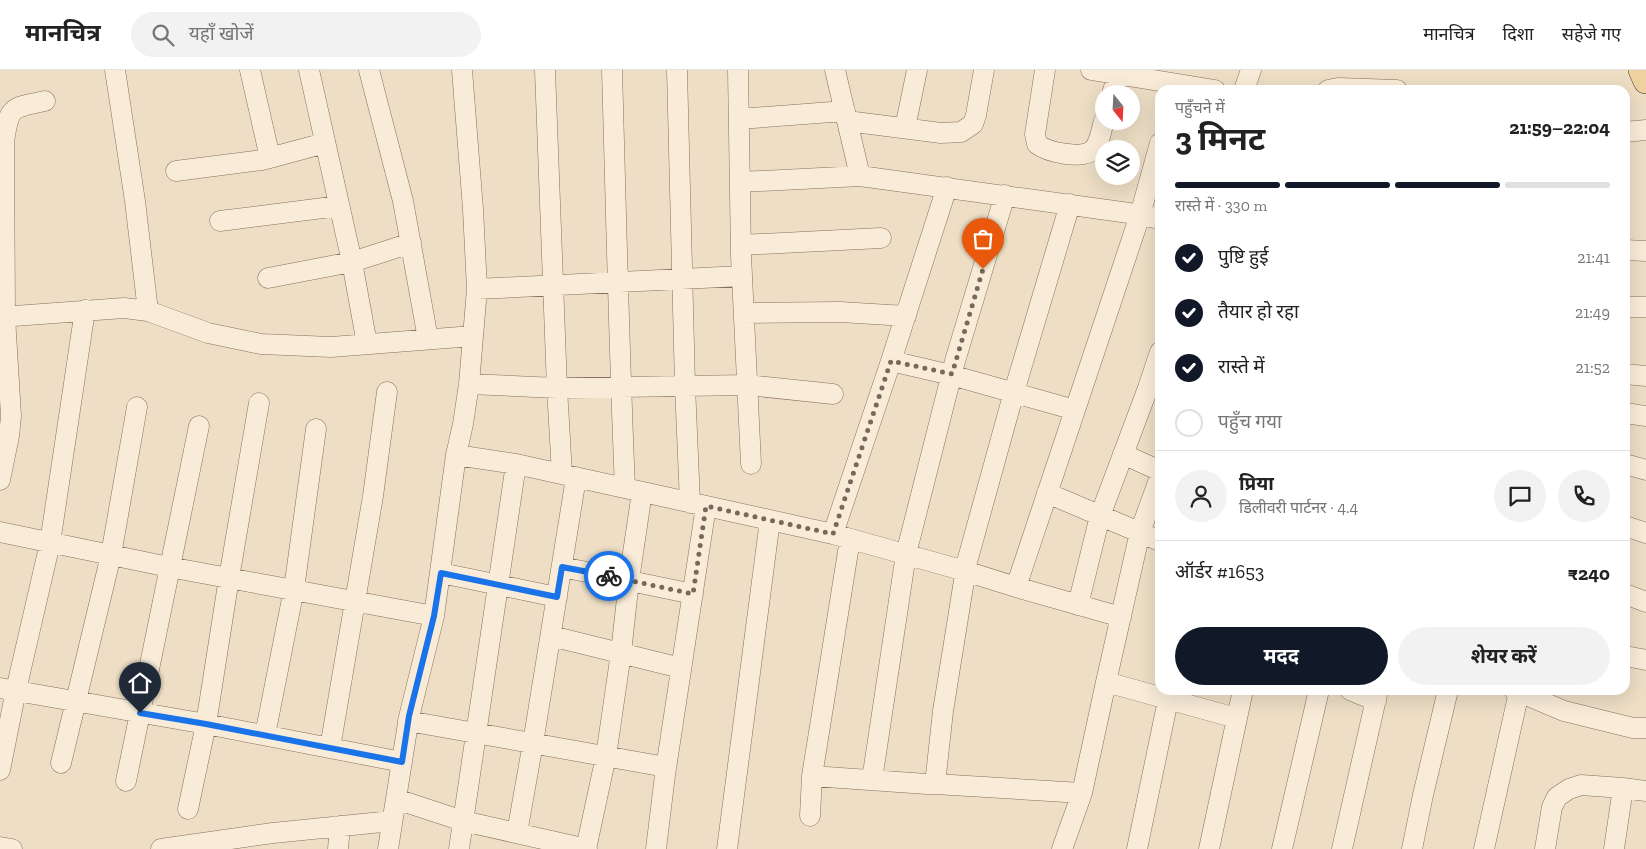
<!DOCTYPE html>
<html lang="hi">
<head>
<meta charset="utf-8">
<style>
	body { margin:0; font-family:"Zilla Slab","Noto Sans Devanagari",serif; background:#f2f2f2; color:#222; height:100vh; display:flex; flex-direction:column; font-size:19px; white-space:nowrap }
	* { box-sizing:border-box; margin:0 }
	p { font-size:16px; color:#767676 }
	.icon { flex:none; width:28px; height:28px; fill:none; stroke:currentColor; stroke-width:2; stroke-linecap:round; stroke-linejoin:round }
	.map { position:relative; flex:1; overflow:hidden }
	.sheet { position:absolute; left:1155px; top:15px; width:475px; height:610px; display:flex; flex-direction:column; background:#fff; border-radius:15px; box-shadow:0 5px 20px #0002 }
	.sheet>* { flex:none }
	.needle { width:32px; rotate:162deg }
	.fabs { position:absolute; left:1095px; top:15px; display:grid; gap:10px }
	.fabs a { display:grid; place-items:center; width:45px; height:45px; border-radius:50%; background:#fff; box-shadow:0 5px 20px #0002; font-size:25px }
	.pin { position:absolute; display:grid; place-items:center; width:42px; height:42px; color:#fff; margin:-51px -21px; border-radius:50% 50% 50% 0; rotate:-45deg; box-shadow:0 0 5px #0007 }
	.pin .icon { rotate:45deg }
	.courier { position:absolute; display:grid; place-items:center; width:50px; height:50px; margin:-25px; border:4px solid #1a73e8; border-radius:50%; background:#fff; color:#222; box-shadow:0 1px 6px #0007 }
	.overview em { font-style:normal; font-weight:700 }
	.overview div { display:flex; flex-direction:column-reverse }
	.overview { display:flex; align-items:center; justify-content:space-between; height:85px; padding:0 20px }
	h1 { font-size:32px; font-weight:700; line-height:38px }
	.bar { display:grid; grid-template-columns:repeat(4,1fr); gap:8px 5px; align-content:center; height:60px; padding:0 20px }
	.bar i { height:6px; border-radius:4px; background:#e0e0e0 }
	.bar .on { background:#111827 }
	.bar p { grid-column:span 4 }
	.line { display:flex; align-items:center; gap:12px; padding:0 20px; border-top:1px solid #e0e0e0 }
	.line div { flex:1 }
	.round { display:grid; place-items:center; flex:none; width:52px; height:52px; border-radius:26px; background:#f2f2f2 }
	ol { padding:0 20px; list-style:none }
	li { display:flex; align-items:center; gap:15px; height:55px }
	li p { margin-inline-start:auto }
	li .icon { padding:5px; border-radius:50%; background:#111827; color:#fff; stroke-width:4 }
	li:last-child { color:#767676 }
	li i { width:28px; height:28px; border:2px solid #e0e0e0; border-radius:50% }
	.cta { display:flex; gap:10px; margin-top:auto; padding:10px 20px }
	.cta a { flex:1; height:58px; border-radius:30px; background:#111827; color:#fff; font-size:20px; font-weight:700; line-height:58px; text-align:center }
	.cta a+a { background:#f2f2f2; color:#222 }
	header { display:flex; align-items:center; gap:30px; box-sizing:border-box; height:70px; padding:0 25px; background:#fff; border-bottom:1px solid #e0e0e0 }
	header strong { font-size:24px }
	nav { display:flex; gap:28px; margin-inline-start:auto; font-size:18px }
	.search { width:350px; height:45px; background:#f2f2f2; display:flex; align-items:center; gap:12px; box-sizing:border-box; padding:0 18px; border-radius:28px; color:#767676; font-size:19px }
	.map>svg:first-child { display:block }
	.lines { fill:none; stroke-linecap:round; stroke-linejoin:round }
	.minor-casing { stroke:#87705c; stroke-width:21 }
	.major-casing { stroke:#553f30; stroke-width:26 }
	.minor { stroke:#f8ecd8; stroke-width:20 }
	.major { stroke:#eed19f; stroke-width:25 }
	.done { stroke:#776959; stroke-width:5; stroke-dasharray:0 9 }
	.route { stroke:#1a73e8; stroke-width:6 }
</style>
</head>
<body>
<header>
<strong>मानचित्र</strong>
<div class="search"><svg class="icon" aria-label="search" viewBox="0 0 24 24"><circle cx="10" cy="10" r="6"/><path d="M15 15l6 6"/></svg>यहाँ खोजें</div>
<nav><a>मानचित्र</a><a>दिशा</a><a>सहेजे गए</a></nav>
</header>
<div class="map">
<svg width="1646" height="779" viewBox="0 0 1646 779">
	<rect width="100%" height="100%" fill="#eddec5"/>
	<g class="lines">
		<defs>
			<path id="minor" d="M115,0L135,131L148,241
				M250,0L270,88
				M309,0L352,192L367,274
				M369,0L403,131L428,269
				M545,0L557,318L562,404
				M612,0C616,139 619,279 625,418
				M677,0L685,316L690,433
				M738,0L741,185L751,394
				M835,0L860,106
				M1045,0L1035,64L1037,74C1047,82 1082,90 1093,80C1100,73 1101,61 1104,51
				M1091,0L1215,20
				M1244,20L1251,0
				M1328,20L1338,18L1397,20
				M1112,24L1118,4
				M739,49L845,41
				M847,51L941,63L961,62L973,54L976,45L984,0
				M905,58L917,0
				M1625,62L1646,60
				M176,101L262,90L325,73
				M740,112L860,106L1129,143L1160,149
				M220,151L339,136
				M741,175L881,168
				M1625,180L1646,181
				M268,208L352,192L411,173
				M477,219L742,206
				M1625,237H1646
				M744,243L840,242L906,246
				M0,247L124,238L148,241L208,263L261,274L331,277L473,266
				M891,291L951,305L1075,340
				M1625,304L1646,306
				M469,314L557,318L747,315L833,324
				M1625,343L1646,346
				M1123,384L1160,401
				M456,385L516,394L833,464L965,501L1016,517L1121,547
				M1625,394L1646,400
				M0,410L9,366L11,346L5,247L4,72C9,36 11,38 45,31
				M1047,423L1160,471
				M1625,456L1646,463
				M0,462L169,497L434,546
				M833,464L891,291L947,117
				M562,497L693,524
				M441,503L557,527
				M1016,517L1140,145L1160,73
				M1625,524L1646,532
				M1078,535L1100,446L1148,318L1160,282
				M551,566L681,598
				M1625,586L1646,590
				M1106,612L1236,648
				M0,618L206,654L402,692
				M1350,620L1376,631
				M1514,620L1564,641L1633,658H1646
				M408,651L666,697
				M265,665L294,519L316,359
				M330,678L373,426L387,322
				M61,693L111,485L137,337
				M0,700L16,620L50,473L85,240
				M812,706L927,714H935L1082,723
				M872,710L906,484L955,291L1005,125
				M126,711L199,356
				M935,714L943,641L967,492L1014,322L1070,134
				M396,729L463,751L587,779
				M188,739L206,654L229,508L259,333
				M810,746L812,706L850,469
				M517,763L533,673L576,408
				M0,777L12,779
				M161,779L273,763L392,751
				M338,779L340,756
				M388,779L409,647L434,546L456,385L463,354L469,314L477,219L473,139L462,0
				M459,779L516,394
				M586,779L606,686L621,583L629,510L642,422
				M656,779L665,705L706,436
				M727,779L770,450
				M1062,779L1082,723L1106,612L1140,462L1160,407
				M1137,779L1168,630
				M1209,779L1243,620
				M1282,779L1319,620
				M1342,779L1378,620
				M1412,779L1423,725L1448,620
				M1484,779L1519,622
				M1545,779L1552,737L1557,727L1569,719L1581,715L1623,718L1646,721
				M1614,779L1623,718"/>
			<path id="major" d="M1641,0L1646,11"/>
		</defs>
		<use href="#minor" class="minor-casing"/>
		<use href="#major" class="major-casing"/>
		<use href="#minor" class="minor"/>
		<use href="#major" class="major"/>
	</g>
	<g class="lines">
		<path class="done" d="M609,506L693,524L706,436L833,464L891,291L952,304L983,199"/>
		<path class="route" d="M140,643L206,654L402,692L409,646L434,546L441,503L557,527L562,497L609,506"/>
	</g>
</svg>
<div class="fabs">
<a><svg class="needle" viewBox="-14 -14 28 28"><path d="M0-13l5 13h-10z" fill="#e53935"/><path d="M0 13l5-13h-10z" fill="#767676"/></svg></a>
<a><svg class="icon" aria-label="layers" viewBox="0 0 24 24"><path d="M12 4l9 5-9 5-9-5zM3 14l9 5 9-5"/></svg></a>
</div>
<div class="pin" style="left:983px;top:199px;background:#ea580c"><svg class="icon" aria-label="bag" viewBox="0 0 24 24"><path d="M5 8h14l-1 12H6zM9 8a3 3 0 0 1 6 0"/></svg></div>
<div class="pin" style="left:140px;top:643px;background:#1f2937"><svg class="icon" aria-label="home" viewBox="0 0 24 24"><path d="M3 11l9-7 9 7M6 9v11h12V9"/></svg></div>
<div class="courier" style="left:609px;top:506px"><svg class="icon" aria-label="bike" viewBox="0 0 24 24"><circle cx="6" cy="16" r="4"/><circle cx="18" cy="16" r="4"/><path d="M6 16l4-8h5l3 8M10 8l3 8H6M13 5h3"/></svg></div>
<section class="sheet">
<div class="overview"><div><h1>3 मिनट</h1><p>पहुँचने में</p></div><em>21:59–22:04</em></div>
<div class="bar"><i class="on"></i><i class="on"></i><i class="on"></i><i></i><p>रास्ते में · 330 m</p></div>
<ol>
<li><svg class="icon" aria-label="check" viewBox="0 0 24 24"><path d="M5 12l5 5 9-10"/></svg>पुष्टि हुई<p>21:41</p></li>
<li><svg class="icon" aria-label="check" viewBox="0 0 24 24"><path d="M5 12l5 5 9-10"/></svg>तैयार हो रहा<p>21:49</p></li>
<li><svg class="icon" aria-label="check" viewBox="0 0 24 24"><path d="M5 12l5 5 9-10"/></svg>रास्ते में<p>21:52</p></li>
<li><i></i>पहुँच गया</li>
</ol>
<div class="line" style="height:90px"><a class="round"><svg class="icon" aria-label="person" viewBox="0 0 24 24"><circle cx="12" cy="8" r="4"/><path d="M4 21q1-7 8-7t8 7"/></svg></a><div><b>प्रिया</b><p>डिलीवरी पार्टनर · 4.4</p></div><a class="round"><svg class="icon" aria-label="chat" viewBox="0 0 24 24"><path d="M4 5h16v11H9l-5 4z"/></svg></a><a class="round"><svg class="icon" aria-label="phone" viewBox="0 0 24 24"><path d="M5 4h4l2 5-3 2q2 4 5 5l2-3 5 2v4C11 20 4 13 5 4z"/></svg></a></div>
<div class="line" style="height:65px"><div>ऑर्डर #1653</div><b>₹240</b></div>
<div class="cta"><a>मदद</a><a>शेयर करें</a></div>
</section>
</div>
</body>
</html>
